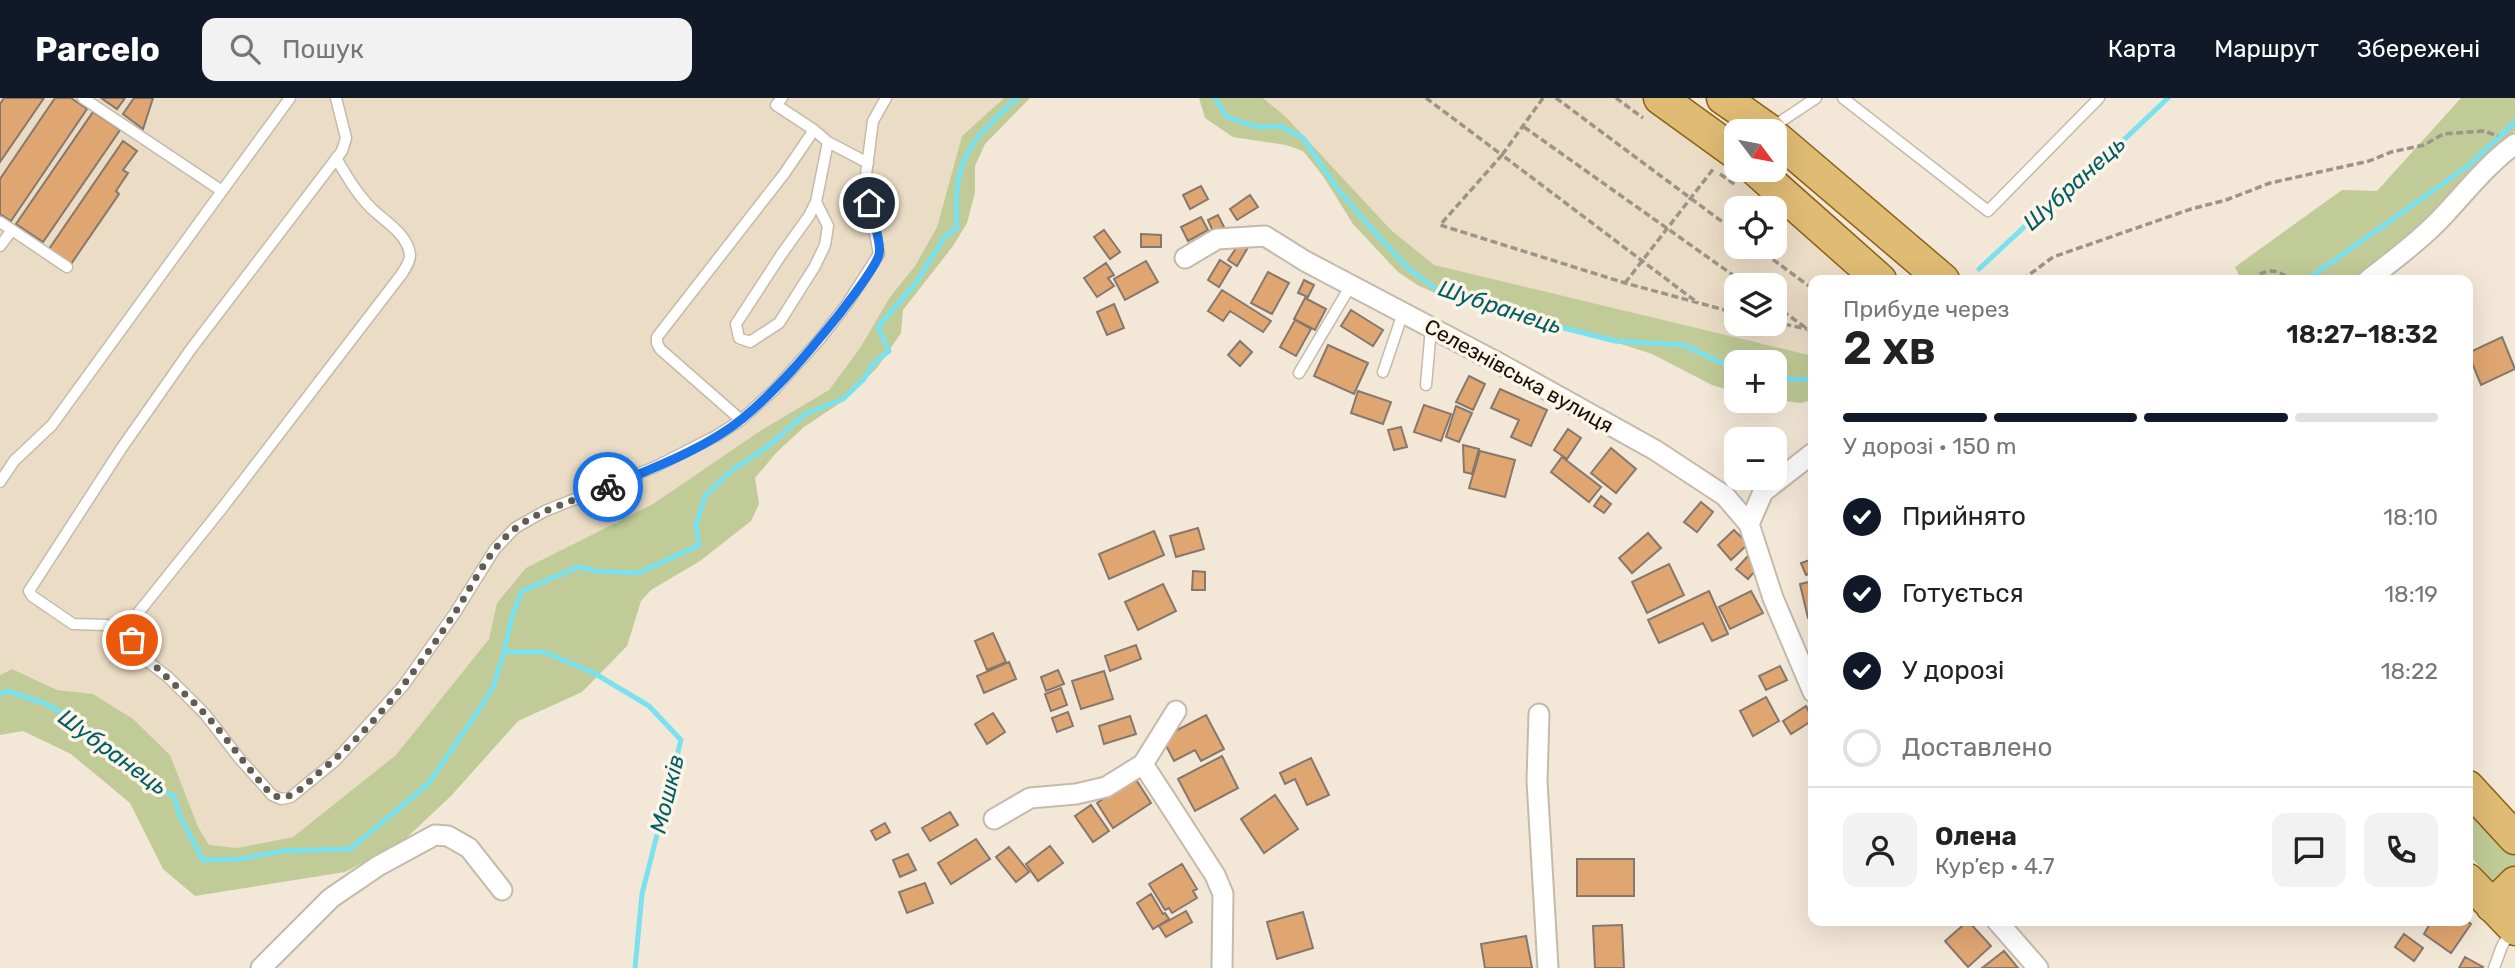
<!DOCTYPE html>
<html lang="uk">
<head>
<meta charset="utf-8">
<style>
	body { margin:0; font-family:Rubik,sans-serif; background:#f2f2f2; color:#222; height:100vh; display:flex; flex-direction:column; font-size:26px; white-space:nowrap }
	* { box-sizing:border-box; margin:0 }
	p { font-size:23px; color:#767676 }
	.icon { flex:none; width:38px; height:38px; fill:none; stroke:currentColor; stroke-width:2; stroke-linecap:round; stroke-linejoin:round }
	.map { position:relative; flex:1; overflow:hidden }
	.sheet { position:absolute; left:1808px; top:177px; width:665px; height:651px; display:flex; flex-direction:column; background:#fff; border-radius:14px; box-shadow:0 7px 28px #0002 }
	.sheet>* { flex:none }
	.needle { width:46px; rotate:122deg }
	.controls { position:absolute; left:1724px; top:21px; display:grid; gap:14px }
	.controls a { display:grid; place-items:center; width:63px; height:63px; border-radius:14px; background:#fff; box-shadow:0 7px 28px #0002; font-size:35px }
	.pin { position:absolute; display:grid; place-items:center; width:60px; height:60px; color:#fff; margin:-30px; border:4px solid #fff; border-radius:50%; box-shadow:0 2px 7px #0007 }
	.courier { position:absolute; display:grid; place-items:center; width:70px; height:70px; margin:-35px; border:5px solid #1a73e8; border-radius:50%; background:#fff; color:#222; box-shadow:0 2px 9px #0007 }
	.head em { font-style:normal; font-weight:600 }
	.head div { display:flex; flex-direction:column-reverse }
	.head { display:flex; align-items:center; justify-content:space-between; height:119px; padding:0 35px }
	h1 { font-size:46px; font-weight:600; line-height:52px }
	.bar { display:grid; grid-template-columns:repeat(4,1fr); gap:10px 7px; align-content:center; height:84px; padding:0 35px }
	.bar i { height:9px; border-radius:5px; background:#e0e0e0 }
	.bar .on { background:#111827 }
	.bar p { grid-column:span 4 }
	.line { display:flex; align-items:center; gap:18px; padding:0 35px; border-top:2px solid #e0e0e0 }
	.line div { flex:1 }
	.round { display:grid; place-items:center; flex:none; width:74px; height:74px; border-radius:14px; background:#f2f2f2 }
	ol { padding:0 35px; list-style:none }
	li { display:flex; align-items:center; gap:21px; height:77px }
	li p { margin-inline-start:auto }
	li .icon { padding:7px; border-radius:50%; background:#111827; color:#fff; stroke-width:4 }
	li:last-child { color:#767676 }
	li i { width:38px; height:38px; border:4px solid #e0e0e0; border-radius:50% }
	header { display:flex; align-items:center; gap:42px; box-sizing:border-box; height:98px; padding:0 35px; background:#111827; color:#fff }
	header strong { font-size:33px }
	nav { display:flex; gap:38px; margin-inline-start:auto; font-size:24px }
	.search { width:490px; height:63px; background:#f2f2f2; display:flex; align-items:center; gap:18px; box-sizing:border-box; padding:0 24px; border-radius:14px; color:#767676; font-size:26px }
	.map>svg:first-child { display:block }
	.built { fill:#ebdcc5; fill-rule:evenodd }
	.green { fill:#c0cb97 }
	.lines { fill:none; stroke-linecap:round; stroke-linejoin:round }
	.stream { stroke:#7ae1ef; stroke-width:5 }
	.building { fill:#e0a671; stroke:#86786c; stroke-width:2 }
	.service-casing { stroke:#c5baaa; stroke-width:13 }
	.minor-casing { stroke:#c5baaa; stroke-width:23 }
	.primary-casing { stroke:#8a6213; stroke-width:35 }
	.path { stroke:#9c9488; stroke-width:3.5; stroke-dasharray:7 3.5; stroke-linecap:butt }
	.service { stroke:#fff; stroke-width:10 }
	.minor { stroke:#fff; stroke-width:19 }
	.primary { stroke:#dfbb74; stroke-width:32 }
	.done { stroke:#625c52; stroke-width:7; stroke-dasharray:0 12.6 }
	.route { stroke:#1a73e8; stroke-width:9 }
	.labels { text-anchor:middle; stroke-width:7; stroke-linejoin:round; paint-order:stroke }
	.street-label { font-size:21px; fill:#14110b; stroke:#fef5e8 }
	.water-label { font-size:23px; font-style:italic; fill:#005f69; stroke:#fef5e8 }
</style>
</head>
<body>
<header>
<strong>Parcelo</strong>
<div class="search"><svg class="icon" aria-label="search" viewBox="0 0 24 24"><circle cx="10" cy="10" r="6"/><path d="M15 15l6 6"/></svg>Пошук</div>
<nav><a>Карта</a><a>Маршрут</a><a>Збережені</a></nav>
</header>
<div class="map">
<svg width="2515" height="870" viewBox="0 0 2515 870">
	<rect width="100%" height="100%" fill="#f3e7d7"/>
	<path class="built" d="M0,0H1004L962,38L937,129L915,168L890,199L860,250L829,292L760,333L653,406L573,446L497,504L489,541L396,657L293,739L237,750L209,747L93,596L57,592L12,571L0,577Z
		M1263,0H1670L1736,50V72H1765L1892,182H1813V258L1434,167L1391,132L1286,19ZM1736,110H1774V149H1736ZM1736,187H1774V226H1736Z"/>
	<path class="green" d="M1004,0H1030L985,46L975,68V95L967,125L953,148L903,212L901,235L877,270L843,303L804,329L777,354L755,380L759,406L751,423L700,463L651,492L641,503L627,548L582,594L518,623L451,698L402,744L345,774L195,798L163,771L130,705L71,656L23,633L0,637V577L12,571L57,592L93,596L133,621L170,657L198,729L209,747L237,750L293,739L396,657L489,541L497,505L526,470L653,406L760,333L829,292L860,250L890,199L915,168L937,129L962,38Z
		M1199,0H1263L1286,19L1391,132L1434,167L1813,258V302L1801,305L1775,302L1774,264H1736V294L1712,287L1652,256L1549,223L1452,202L1419,188L1398,174L1353,126L1323,78L1303,53L1286,47L1233,39L1205,20Z
		M2461,0H2515V33L2437,115L2355,182H2241L2235,169L2342,92L2377,93Z
		M2468,701L2515,753V774L2495,785L2468,756Z"/>
	<g class="lines">
		<path class="stream" d="M1215,0L1227,19L1257,29L1280,28L1303,40L1336,89L1371,130L1409,171L1435,190L1479,201L1524,220L1615,243L1684,247L1715,262L1736,269
			M1979,171L2037,117L2088,76L2168,0
			M2306,182L2468,68L2515,24
			M1774,280L1813,282
			M504,554H544L594,575L649,608L681,642L642,796L635,870
			M0,596L7,593L44,605L78,623L128,660L148,685L174,698L181,721L203,762L239,761L284,753L350,751L428,686L474,619L493,589L504,554L512,518L522,493L578,469L597,473L639,475L699,447L696,427L705,398L731,373L767,349L805,316L843,301L864,281L874,265L889,253L878,229L915,186L944,140L957,129C952,61 970,43 1017,0"/>
	</g>
	<path class="building" d="M4,0H44L0,64V6Z
		M55,0H71L87,11L11,123L0,116V81Z
		M101,0H125L117,11Z
		M134,0H153L143,31L123,16Z
		M93,14L120,32L43,144L16,126Z
		M123,43L137,53L123,72L128,75L116,93L119,96L71,166L49,151Z
		M1201,88L1208,101L1190,111L1183,97Z
		M1250,97L1258,109L1237,122L1230,111Z
		M1218,117L1224,129L1213,134L1208,122Z
		M1201,119L1208,132L1188,143L1181,129Z
		M1104,132L1120,154L1110,161L1094,139Z
		M1141,136L1161,137V149H1141Z
		M1239,146L1247,151L1237,168L1228,162Z
		M1220,162L1231,169L1219,189L1208,182Z
		M1146,163L1158,184L1125,202L1114,181Z
		M1106,165L1114,177L1108,180L1114,188L1097,199L1084,180Z
		M1268,174L1289,185L1272,216L1251,205Z
		M1304,182L1314,187L1308,199L1298,195Z
		M1222,192L1271,223L1263,234L1230,213L1223,223L1208,213Z
		M1305,200L1326,211L1315,232L1294,221Z
		M1114,206L1124,230L1107,237L1097,214Z
		M1351,212L1383,232L1373,248L1341,228Z
		M1295,222L1311,231L1296,258L1280,249Z
		M2502,239L2515,271L2481,287L2468,255Z
		M1240,243L1252,254L1240,268L1228,257Z
		M1328,247L1368,265L1354,296L1314,278Z
		M1469,278L1485,286L1473,312L1456,304Z
		M1500,291L1547,312L1531,348L1511,339L1519,322L1491,310Z
		M1358,293L1391,304L1383,326L1351,315Z
		M1424,307L1451,316L1441,343L1414,334Z
		M1456,308L1472,315L1459,344L1446,339Z
		M1401,329L1407,349L1394,352L1388,332Z
		M1568,331L1581,340L1567,361L1554,352Z
		M1463,347L1479,351L1472,376L1464,374Z
		M1611,350L1636,371L1616,395L1591,375Z
		M1480,353L1515,362L1505,399L1469,390Z
		M1562,359L1601,389L1589,404L1551,374Z
		M1601,398L1611,406L1604,415L1594,408Z
		M1701,404L1713,414L1697,434L1684,424Z
		M1198,430L1204,451L1176,459L1170,438Z
		M1734,432L1748,446L1731,462L1718,447Z
		M1154,433L1164,457L1109,481L1099,456Z
		M1648,435L1661,450L1632,475L1619,460Z
		M1748,458L1759,468L1748,481L1736,471Z
		M1813,461V474L1806,477L1801,465Z
		M1669,466L1684,497L1647,515L1632,484Z
		M1193,473L1205,474V492H1192Z
		M1813,483V518L1808,520L1800,486Z
		M1163,486L1176,513L1138,532L1125,504Z
		M1709,493L1728,536L1712,543L1703,525L1659,545L1648,522Z
		M1751,493L1763,515L1730,531L1719,509Z
		M993,535L1006,564L987,572L975,543Z
		M1136,547L1141,561L1110,573L1105,558Z
		M1009,564L1016,581L984,595L977,578Z
		M1780,568L1787,582L1766,592L1759,578Z
		M1058,572L1064,586L1046,593L1041,579Z
		M1104,573L1113,601L1081,611L1072,583Z
		M1061,590L1067,607L1051,613L1045,596Z
		M1766,599L1779,623L1753,638L1740,613Z
		M1806,608L1813,622L1791,636L1783,623Z
		M1068,614L1073,628L1057,634L1052,620Z
		M993,615L1005,634L987,646L975,626Z
		M1206,617L1224,651L1201,663L1195,652L1174,663L1162,640Z
		M1130,618L1136,636L1104,646L1099,628Z
		M1222,658L1238,690L1195,713L1178,681Z
		M1311,660L1329,697L1307,707L1295,681L1285,686L1280,675Z
		M1135,680L1151,705L1113,730L1097,705Z
		M1275,697L1298,731L1264,755L1241,721Z
		M1091,707L1109,733L1093,744L1075,718Z
		M950,714L958,727L930,743L922,730Z
		M885,725L890,734L876,742L871,733Z
		M976,741L990,761L951,786L938,765Z
		M1050,748L1063,765L1038,783L1026,766Z
		M1009,749L1029,774L1016,784L996,759Z
		M908,756L916,772L900,779L893,762Z
		M1577,761H1634V798H1577Z
		M1182,766L1197,791L1193,793L1197,800L1172,815L1169,810L1165,812L1149,786Z
		M925,785L933,805L907,815L899,794Z
		M1151,796L1163,816L1165,815L1169,821L1153,831L1137,805Z
		M1186,813L1192,824L1166,839L1159,828Z
		M1303,814L1313,850L1277,861L1267,824Z
		M2432,822H2466L2471,826L2451,855L2424,836Z
		M1968,823L1991,848L1968,869L1945,843Z
		M1622,827L1624,870H1595L1593,828Z
		M2404,836L2423,850L2414,863L2395,849Z
		M1526,838L1532,870H1485L1481,846Z
		M2004,853L2018,870H1982Z
		M2465,859L2483,869L2482,870H2459Z"/>
	<g class="lines">
		<defs>
			<path id="service" d="M83,0L222,93L290,0
				M336,0L346,40L342,53L191,251L121,351L29,493L32,498L73,526L107,527L132,542L147,563L168,579L205,616L239,660L272,697L281,701L291,699L335,663L403,588L455,515L495,451L515,430L545,413L655,369L716,338L741,322L774,292L819,242L847,206L879,156L865,84L873,23L886,0
				M782,0L776,7L814,32
				M1843,0L1988,113L2099,0
				M1771,30L1816,0
				M816,104L828,128L825,147L815,168L779,225L750,244L739,240L736,226L781,157L809,118L816,104L828,44
				M0,124L67,169
				M0,148L12,132
				M1383,274L1403,215
				M1299,275L1351,187
				M1426,287L1431,230
				M741,322L660,251L657,245V239L784,76L814,32L828,44L868,65
				M0,384L14,363L52,327L222,93
				M122,535L223,409L401,177C405,171 410,164 410,157C408,136 384,123 371,110C357,96 346,77 336,60
				M2494,870L2502,848L2511,833"/>
			<path id="minor" d="M1185,160L1217,141L1265,138L1305,163L1504,268L1655,352L1725,398L1749,426L1763,394L1813,355
				M2368,182C2395,161 2423,140 2446,115C2468,91 2489,65 2515,46
				M1749,426L1773,500L1813,594
				M1539,616L1537,683L1548,870
				M1143,666L1176,613
				M994,721L1030,700L1076,696L1106,689L1143,666L1215,777L1223,796L1222,870
				M1996,822L2038,870
				M261,870L331,800L378,768L435,737L448,738L469,750L502,792"/>
			<path id="primary" d="M1660,0L1736,55
				M1723,0L1770,33
				M1774,38L1943,182
				M1756,72L1880,182
				M2468,689L2515,740
				M2468,782L2515,831
				M2492,808L2515,785"/>
		</defs>
		<use href="#service" class="service-casing"/>
		<use href="#minor" class="minor-casing"/>
		<use href="#primary" class="primary-casing"/>
		<path class="path" d="M1426,0L1502,57L1440,127L1625,185L1736,215
			M1543,0L1502,57L1698,205
			M1556,0L1736,134
			M1616,0L1643,20
			M1524,29L1747,187
			M1720,76L1737,88
			M1756,149L1813,191
			M2022,182L2053,159L2191,111L2226,102L2270,85L2369,63L2391,54L2424,47L2443,36L2484,33L2498,38
			M2251,182C2265,171 2277,169 2290,182
			M1625,185L1714,70
			M1774,207L1809,232L1813,227
			M1774,224L1807,231"/>
		<use href="#service" class="service"/>
		<use href="#minor" class="minor"/>
		<use href="#primary" class="primary"/>
	</g>
	<g class="lines">
		<path class="done" d="M132,542C153,570 182,591 205,616C229,642 248,672 272,697C290,705 303,689 316,677C371,633 416,574 454,516C473,488 488,451 516,430C542,410 578,402 608,389"/>
		<path class="route" d="M608,389C651,371 705,351 742,321C777,292 808,255 837,219C847,206 874,172 879,157C882,146 872,118 869,105"/>
	</g>
	<g class="labels">
		<g class="street-label">
			<text transform="translate(1519 278) rotate(29)" y="7">Селезнівська вулиця</text>
		</g>
		<g class="water-label">
			<text transform="translate(2074 85) rotate(-42)" y="8">Шубранець</text>
			<text transform="translate(1500 209) rotate(18)" y="8">Шубранець</text>
			<text transform="translate(113 654) rotate(36)" y="8">Шубранець</text>
			<text transform="translate(667 696) rotate(-76)" y="8">Мошків</text>
		</g>
	</g>
</svg>
<div class="controls">
<a><svg class="needle" viewBox="-14 -14 28 28"><path d="M0-13l5 13h-10z" fill="#e53935"/><path d="M0 13l5-13h-10z" fill="#767676"/></svg></a>
<a><svg class="icon" aria-label="locate" viewBox="0 0 24 24"><circle cx="12" cy="12" r="6"/><path d="M12 2v4M12 18v4M2 12h4M18 12h4"/></svg></a>
<a><svg class="icon" aria-label="layers" viewBox="0 0 24 24"><path d="M12 4l9 5-9 5-9-5zM3 14l9 5 9-5"/></svg></a>
<a>+</a>
<a>−</a>
</div>
<div class="pin" style="left:132px;top:542px;background:#ea580c"><svg class="icon" aria-label="bag" viewBox="0 0 24 24"><path d="M5 8h14l-1 12H6zM9 8a3 3 0 0 1 6 0"/></svg></div>
<div class="pin" style="left:869px;top:105px;background:#1f2937"><svg class="icon" aria-label="home" viewBox="0 0 24 24"><path d="M3 11l9-7 9 7M6 9v11h12V9"/></svg></div>
<div class="courier" style="left:608px;top:389px"><svg class="icon" aria-label="bike" viewBox="0 0 24 24"><circle cx="6" cy="16" r="4"/><circle cx="18" cy="16" r="4"/><path d="M6 16l4-8h5l3 8M10 8l3 8H6M13 5h3"/></svg></div>
<section class="sheet">
<div class="head"><div><h1>2 хв</h1><p>Прибуде через</p></div><em>18:27–18:32</em></div>
<div class="bar"><i class="on"></i><i class="on"></i><i class="on"></i><i></i><p>У дорозі · 150 m</p></div>
<ol>
<li><svg class="icon" aria-label="check" viewBox="0 0 24 24"><path d="M5 12l5 5 9-10"/></svg>Прийнято<p>18:10</p></li>
<li><svg class="icon" aria-label="check" viewBox="0 0 24 24"><path d="M5 12l5 5 9-10"/></svg>Готується<p>18:19</p></li>
<li><svg class="icon" aria-label="check" viewBox="0 0 24 24"><path d="M5 12l5 5 9-10"/></svg>У дорозі<p>18:22</p></li>
<li><i></i>Доставлено</li>
</ol>
<div class="line" style="height:126px"><a class="round"><svg class="icon" aria-label="person" viewBox="0 0 24 24"><circle cx="12" cy="8" r="4"/><path d="M4 21q1-7 8-7t8 7"/></svg></a><div><b>Олена</b><p>Кур’єр · 4.7</p></div><a class="round"><svg class="icon" aria-label="chat" viewBox="0 0 24 24"><path d="M4 5h16v11H9l-5 4z"/></svg></a><a class="round"><svg class="icon" aria-label="phone" viewBox="0 0 24 24"><path d="M5 4h4l2 5-3 2q2 4 5 5l2-3 5 2v4C11 20 4 13 5 4z"/></svg></a></div>
</section>
</div>
</body>
</html>
